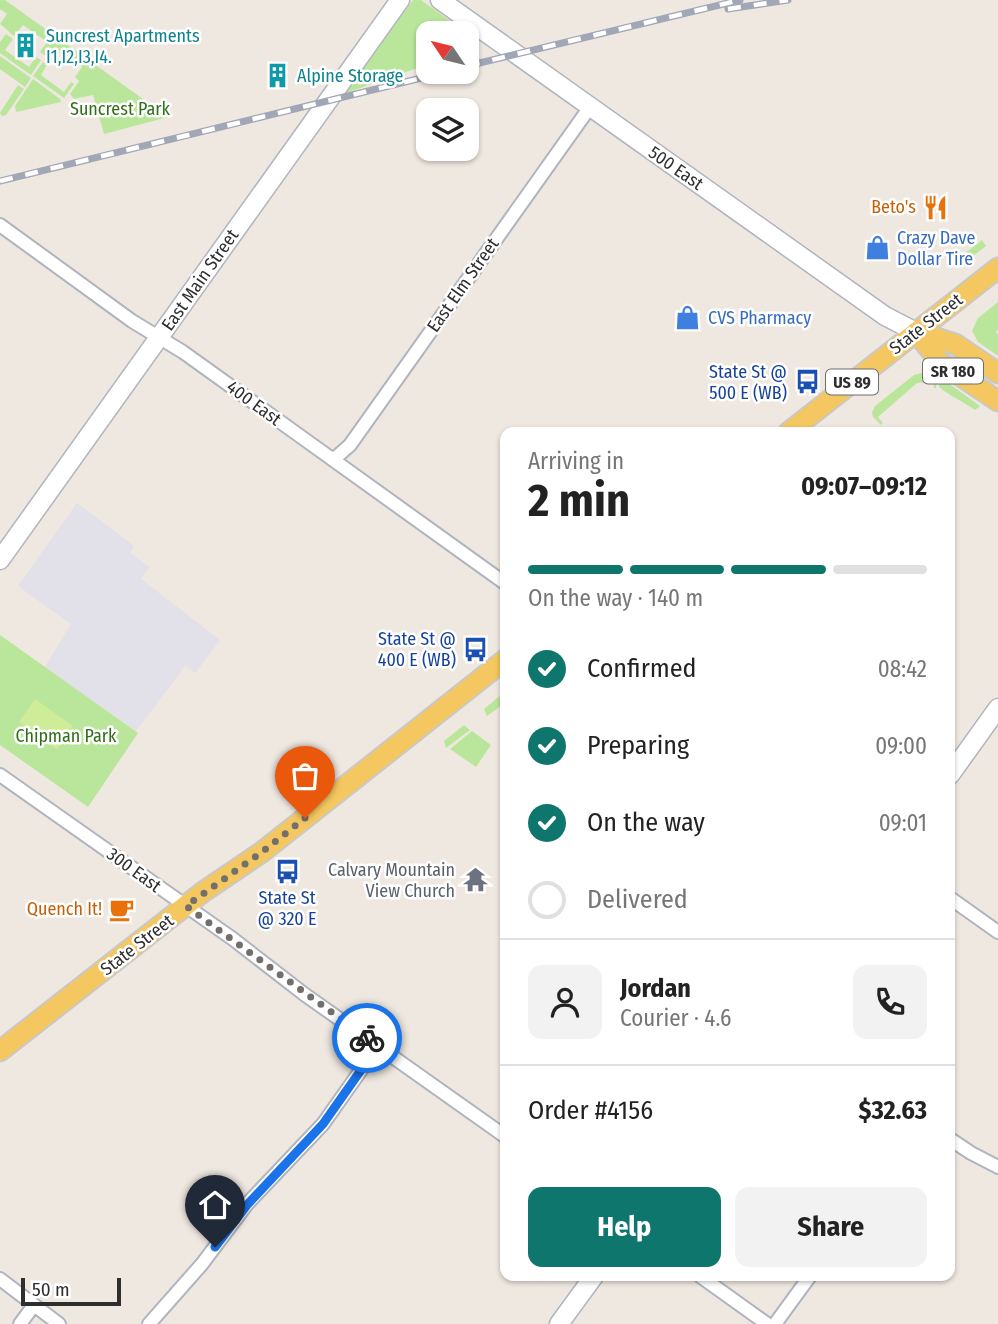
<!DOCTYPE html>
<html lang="en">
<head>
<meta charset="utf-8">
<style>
	body { margin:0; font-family:"Fira Sans Condensed",sans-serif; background:#f2f2f2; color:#222; height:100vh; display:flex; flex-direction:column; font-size:26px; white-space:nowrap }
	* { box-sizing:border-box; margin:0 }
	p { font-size:23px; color:#767676 }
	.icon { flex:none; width:38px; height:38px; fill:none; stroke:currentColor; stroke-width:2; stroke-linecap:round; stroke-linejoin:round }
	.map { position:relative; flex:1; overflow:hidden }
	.side { position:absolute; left:500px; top:427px; width:455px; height:854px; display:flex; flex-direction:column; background:#fff; border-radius:14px; box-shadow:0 2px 5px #0004 }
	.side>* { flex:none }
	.needle { width:46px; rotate:305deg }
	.buttons { position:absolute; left:416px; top:21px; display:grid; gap:14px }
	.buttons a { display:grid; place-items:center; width:63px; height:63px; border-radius:14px; background:#fff; box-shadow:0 2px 5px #0004; font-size:35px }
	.scale { position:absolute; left:21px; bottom:18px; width:100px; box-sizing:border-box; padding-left:7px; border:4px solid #2e2e2e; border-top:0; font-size:19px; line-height:24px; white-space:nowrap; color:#2e2e2e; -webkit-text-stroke:5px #fff; paint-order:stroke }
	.pin { position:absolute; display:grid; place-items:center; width:60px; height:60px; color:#fff; margin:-72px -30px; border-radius:50% 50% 50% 0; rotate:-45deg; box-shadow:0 0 7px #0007 }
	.pin .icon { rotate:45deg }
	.courier { position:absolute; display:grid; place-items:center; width:70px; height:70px; margin:-35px; border:5px solid #1a73e8; border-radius:50%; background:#fff; color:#222; box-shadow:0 2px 9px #0007 }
	.summary em { font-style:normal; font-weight:700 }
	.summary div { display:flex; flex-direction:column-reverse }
	.summary { display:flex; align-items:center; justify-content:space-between; height:119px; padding:0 28px }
	h1 { font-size:46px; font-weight:700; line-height:52px }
	.bar { display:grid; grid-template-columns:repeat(4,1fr); gap:10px 7px; align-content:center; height:84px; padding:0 28px }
	.bar i { height:9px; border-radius:5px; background:#e0e0e0 }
	.bar .current { background:#0f766e }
	.bar p { grid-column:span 4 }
	.line { display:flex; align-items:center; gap:18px; padding:0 28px; border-top:2px solid #e0e0e0 }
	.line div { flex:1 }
	.round { display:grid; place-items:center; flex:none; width:74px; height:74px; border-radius:14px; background:#f2f2f2 }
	ol { padding:0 28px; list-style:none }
	li { display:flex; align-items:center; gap:21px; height:77px }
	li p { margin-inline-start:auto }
	li .icon { padding:7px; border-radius:50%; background:#0f766e; color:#fff; stroke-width:4 }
	li:last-child { color:#767676 }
	li i { width:38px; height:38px; border:4px solid #e0e0e0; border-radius:50% }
	.cta { display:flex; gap:14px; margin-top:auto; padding:14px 28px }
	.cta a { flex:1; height:80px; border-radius:14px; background:#0f766e; color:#fff; font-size:28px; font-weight:700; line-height:80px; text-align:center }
	.cta a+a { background:#f2f2f2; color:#222 }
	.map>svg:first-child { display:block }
	.industrial { fill:#e2e0e8 }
	.green { fill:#bae69c }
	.pitch { fill:#cfed98 }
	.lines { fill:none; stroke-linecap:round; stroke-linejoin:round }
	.street-casing { stroke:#b0b4be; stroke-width:16 }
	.secondary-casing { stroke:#b0b4be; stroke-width:21 }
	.primary-casing { stroke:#c9c9c9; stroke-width:23 }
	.street { stroke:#fff; stroke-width:12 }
	.secondary { stroke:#fff; stroke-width:18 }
	.primary { stroke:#f4c760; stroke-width:19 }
	.rail-casing { stroke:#a2a7b8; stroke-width:7 }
	.rail { stroke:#fff; stroke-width:4.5; stroke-dasharray:13; stroke-linecap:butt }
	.done { stroke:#726f6c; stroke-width:7; stroke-dasharray:0 12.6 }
	.route { stroke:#1a73e8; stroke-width:9 }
	.labels { text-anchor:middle; stroke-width:5; stroke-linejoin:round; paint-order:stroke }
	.shield { fill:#fff; stroke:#6d6d6d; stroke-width:2 }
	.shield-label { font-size:16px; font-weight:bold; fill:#2e2e2e }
	.culture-label { font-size:18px; fill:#0d838f; stroke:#fff; text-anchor:start }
	.park-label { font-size:18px; fill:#316e1a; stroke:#fff }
	.street-label { font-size:18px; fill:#2e2e2e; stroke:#fff }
	.food-label { font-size:18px; fill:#c56008; stroke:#fff; text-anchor:end }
	.shop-label { font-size:18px; fill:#366cbe; stroke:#fff; text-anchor:start }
	.transit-label { font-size:18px; fill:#164399; stroke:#fff; text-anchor:end }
	.worship-label { font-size:18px; fill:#5b616d; stroke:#fff; text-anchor:end }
</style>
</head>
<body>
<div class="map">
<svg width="998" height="1324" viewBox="0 0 998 1324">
	<rect width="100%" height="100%" fill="#efe8e0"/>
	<path class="industrial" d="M77,503L134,546L130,553L149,567L141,579L220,640L195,673L185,666L136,731L45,667L71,624L18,586Z"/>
	<path class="green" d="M0,0H5L168,117L104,134L93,95L74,99L70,94L79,81L75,77L82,67L58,50L51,60L40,52L47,42L23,25L14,36L0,24L7,14L0,9Z
		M413,0H421L467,33H429V64L343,94Z
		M6,34L13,39L5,50L29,67L36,57L41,60L31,75L0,53V42Z
		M0,56L31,78L25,87L0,69Z
		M43,62L47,65L41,75L64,92L71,82L74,84L64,98L33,76Z
		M33,79L60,99L61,102L16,112L15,106Z
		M18,85L24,89L6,115L2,116L0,113Z
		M982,240L986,246L964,263L959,258Z
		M998,302V329L996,332L998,334V356L978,342L972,331L978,318Z
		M921,373L937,375L936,388H934L933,382L917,383L878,417L883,423L881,425L873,417L872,412L875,406L914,375Z
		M940,377L980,406L975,410C964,402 948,395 939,387Z
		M0,635L138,733L88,807L0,745Z
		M501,695L506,702L487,716L484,709Z
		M464,725L470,730L446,748L444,741Z
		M472,731L491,745L476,767L450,749Z"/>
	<path class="pitch" d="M35,699L73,726L57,749L19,722Z"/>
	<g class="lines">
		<defs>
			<path id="street" d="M0,225L132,321L183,352L506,584
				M333,460L350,445L590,107
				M0,775L233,939L304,994L506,1137
				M950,898L998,932
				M950,1139L971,1153L998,1167
				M700,1276L767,1324
				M0,1279L59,1324
				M20,1324L34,1305
				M149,1324L202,1264L247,1204L323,1124L378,1046
				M775,1324L810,1276"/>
			<path id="secondary" d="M440,0L885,316L916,332
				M0,560L400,0
				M950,775L998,708
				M559,1324L594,1276"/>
			<path id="primary" d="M916,332L940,362L998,401
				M917,332L955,344L998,373
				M789,432L998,268
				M0,1051L203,892L262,852L506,659"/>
		</defs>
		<use href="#street" class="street-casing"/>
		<use href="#secondary" class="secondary-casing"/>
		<use href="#primary" class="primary-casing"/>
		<use href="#street" class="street"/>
		<use href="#secondary" class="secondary"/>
		<use href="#primary" class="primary"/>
		<defs>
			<path id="rail" d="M728,9L788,0
				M467,66L740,0
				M0,181L446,72"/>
		</defs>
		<use href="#rail" class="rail-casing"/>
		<use href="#rail" class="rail"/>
	</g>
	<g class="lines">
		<path class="done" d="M305,818L262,852L186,906L367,1038"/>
		<path class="route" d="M215,1247L247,1205L323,1124L378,1046L367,1038"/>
	</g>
	<defs>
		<symbol id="building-bare" viewBox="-9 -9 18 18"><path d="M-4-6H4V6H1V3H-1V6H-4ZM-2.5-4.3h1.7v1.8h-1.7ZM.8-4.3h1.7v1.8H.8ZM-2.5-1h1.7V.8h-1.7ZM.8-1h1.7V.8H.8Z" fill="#0f9aa8" stroke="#fff" stroke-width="2.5" paint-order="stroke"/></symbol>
		<symbol id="restaurant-bare" viewBox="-9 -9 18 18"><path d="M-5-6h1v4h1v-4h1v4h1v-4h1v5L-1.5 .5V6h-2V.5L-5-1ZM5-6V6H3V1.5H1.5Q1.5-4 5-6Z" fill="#e8710a" stroke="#fff" stroke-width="2.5" paint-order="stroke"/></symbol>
		<symbol id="shop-bare" viewBox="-9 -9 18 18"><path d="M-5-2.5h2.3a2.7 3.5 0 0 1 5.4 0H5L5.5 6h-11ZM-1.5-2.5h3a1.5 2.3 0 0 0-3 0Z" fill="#3f7fe0" stroke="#fff" stroke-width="2.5" paint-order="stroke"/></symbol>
		<symbol id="bus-bare" viewBox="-9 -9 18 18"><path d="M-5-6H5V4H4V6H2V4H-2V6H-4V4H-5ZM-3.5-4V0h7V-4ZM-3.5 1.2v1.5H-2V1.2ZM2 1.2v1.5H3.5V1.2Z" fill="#1a4fb4" stroke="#fff" stroke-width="2.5" paint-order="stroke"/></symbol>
		<symbol id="temple-bare" viewBox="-9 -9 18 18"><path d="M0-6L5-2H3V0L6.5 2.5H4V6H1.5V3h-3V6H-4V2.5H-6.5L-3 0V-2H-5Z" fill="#6b7280" stroke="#fff" stroke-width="2.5" paint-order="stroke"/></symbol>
		<symbol id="cafe-bare" viewBox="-9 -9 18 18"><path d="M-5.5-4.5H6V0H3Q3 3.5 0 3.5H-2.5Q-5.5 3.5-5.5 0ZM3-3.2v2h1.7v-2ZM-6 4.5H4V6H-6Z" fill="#e8710a" stroke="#fff" stroke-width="2.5" paint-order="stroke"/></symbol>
	</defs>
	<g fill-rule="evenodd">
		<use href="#building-bare" x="8" y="28" width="35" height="35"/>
		<use href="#building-bare" x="260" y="58" width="35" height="35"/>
		<use href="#restaurant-bare" x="918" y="190" width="35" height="35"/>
		<use href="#shop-bare" x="860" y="230" width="35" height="35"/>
		<use href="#shop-bare" x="670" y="300" width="35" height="35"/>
		<use href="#bus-bare" x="790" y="364" width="35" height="35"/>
		<use href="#bus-bare" x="458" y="632" width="35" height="35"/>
		<use href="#bus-bare" x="270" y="854" width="35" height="35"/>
		<use href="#temple-bare" x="458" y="862" width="35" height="35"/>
		<use href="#cafe-bare" x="104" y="892" width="35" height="35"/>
	</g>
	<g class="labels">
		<g class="shield">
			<rect x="923" y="358.5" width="60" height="25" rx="5"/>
			<rect x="826" y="369.5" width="52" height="25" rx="5"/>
		</g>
		<g class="shield-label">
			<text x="953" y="377">SR 180</text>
			<text x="852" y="388">US 89</text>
		</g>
		<g class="culture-label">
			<text x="46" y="42">Suncrest Apartments<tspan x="46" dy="21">I1,I2,I3,I4.</tspan></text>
			<text x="297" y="82">Alpine Storage</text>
		</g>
		<g class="park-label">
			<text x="120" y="115">Suncrest Park</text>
			<text x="66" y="742">Chipman Park</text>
		</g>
		<g class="street-label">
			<text transform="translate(676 168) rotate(35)" y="6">500 East</text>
			<text transform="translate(200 280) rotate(-55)" y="6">East Main Street</text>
			<text transform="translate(463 285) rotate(-55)" y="6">East Elm Street</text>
			<text transform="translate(926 324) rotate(-38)" y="6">State Street</text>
			<text transform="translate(254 403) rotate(36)" y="6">400 East</text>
			<text transform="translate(134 870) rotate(36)" y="6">300 East</text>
			<text transform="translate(137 945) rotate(-38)" y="6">State Street</text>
		</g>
		<g class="food-label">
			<text x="916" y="213">Beto's</text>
			<text x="102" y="915">Quench It!</text>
		</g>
		<g class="shop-label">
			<text x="897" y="244">Crazy Dave<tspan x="897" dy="21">Dollar Tire</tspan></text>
			<text x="708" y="324">CVS Pharmacy</text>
		</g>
		<g class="transit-label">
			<text x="787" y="378">State St @<tspan x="787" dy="21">500 E (WB)</tspan></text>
			<text x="456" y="645">State St @<tspan x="456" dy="21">400 E (WB)</tspan></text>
			<text x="287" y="904" text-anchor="middle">State St<tspan x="287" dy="21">@ 320 E</tspan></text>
		</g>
		<g class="worship-label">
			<text x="455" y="876">Calvary Mountain<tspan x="455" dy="21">View Church</tspan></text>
		</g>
	</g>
</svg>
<div class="buttons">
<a><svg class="needle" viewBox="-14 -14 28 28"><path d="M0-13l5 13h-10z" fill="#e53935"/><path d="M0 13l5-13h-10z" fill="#767676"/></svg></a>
<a><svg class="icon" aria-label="layers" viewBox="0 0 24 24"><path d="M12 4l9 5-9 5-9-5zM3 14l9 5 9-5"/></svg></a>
</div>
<div class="scale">50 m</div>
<div class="pin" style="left:305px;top:818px;background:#ea580c"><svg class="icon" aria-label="bag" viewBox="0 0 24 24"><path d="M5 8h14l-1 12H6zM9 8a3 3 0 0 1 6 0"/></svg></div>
<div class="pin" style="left:215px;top:1247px;background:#1f2937"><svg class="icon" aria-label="home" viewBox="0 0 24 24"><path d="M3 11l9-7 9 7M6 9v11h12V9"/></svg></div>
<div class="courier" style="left:367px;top:1038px"><svg class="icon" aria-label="bike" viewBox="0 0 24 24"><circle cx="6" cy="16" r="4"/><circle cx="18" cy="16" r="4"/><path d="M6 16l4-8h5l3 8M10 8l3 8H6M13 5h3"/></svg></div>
<section class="side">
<div class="summary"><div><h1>2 min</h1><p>Arriving in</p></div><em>09:07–09:12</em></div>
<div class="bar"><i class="current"></i><i class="current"></i><i class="current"></i><i></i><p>On the way · 140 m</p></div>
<ol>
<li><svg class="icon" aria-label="check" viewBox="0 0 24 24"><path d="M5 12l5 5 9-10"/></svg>Confirmed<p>08:42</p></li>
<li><svg class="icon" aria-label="check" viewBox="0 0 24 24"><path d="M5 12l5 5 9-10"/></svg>Preparing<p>09:00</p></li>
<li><svg class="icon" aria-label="check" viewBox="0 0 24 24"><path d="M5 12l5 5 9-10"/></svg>On the way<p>09:01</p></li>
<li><i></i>Delivered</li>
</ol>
<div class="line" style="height:126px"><a class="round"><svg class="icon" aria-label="person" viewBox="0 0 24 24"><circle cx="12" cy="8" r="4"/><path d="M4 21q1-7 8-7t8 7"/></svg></a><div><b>Jordan</b><p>Courier · 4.6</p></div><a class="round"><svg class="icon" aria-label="phone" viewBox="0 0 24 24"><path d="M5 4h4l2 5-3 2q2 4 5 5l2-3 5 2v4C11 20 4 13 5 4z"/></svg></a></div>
<div class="line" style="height:91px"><div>Order #4156</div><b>$32.63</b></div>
<div class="cta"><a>Help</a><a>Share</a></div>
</section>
</div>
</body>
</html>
